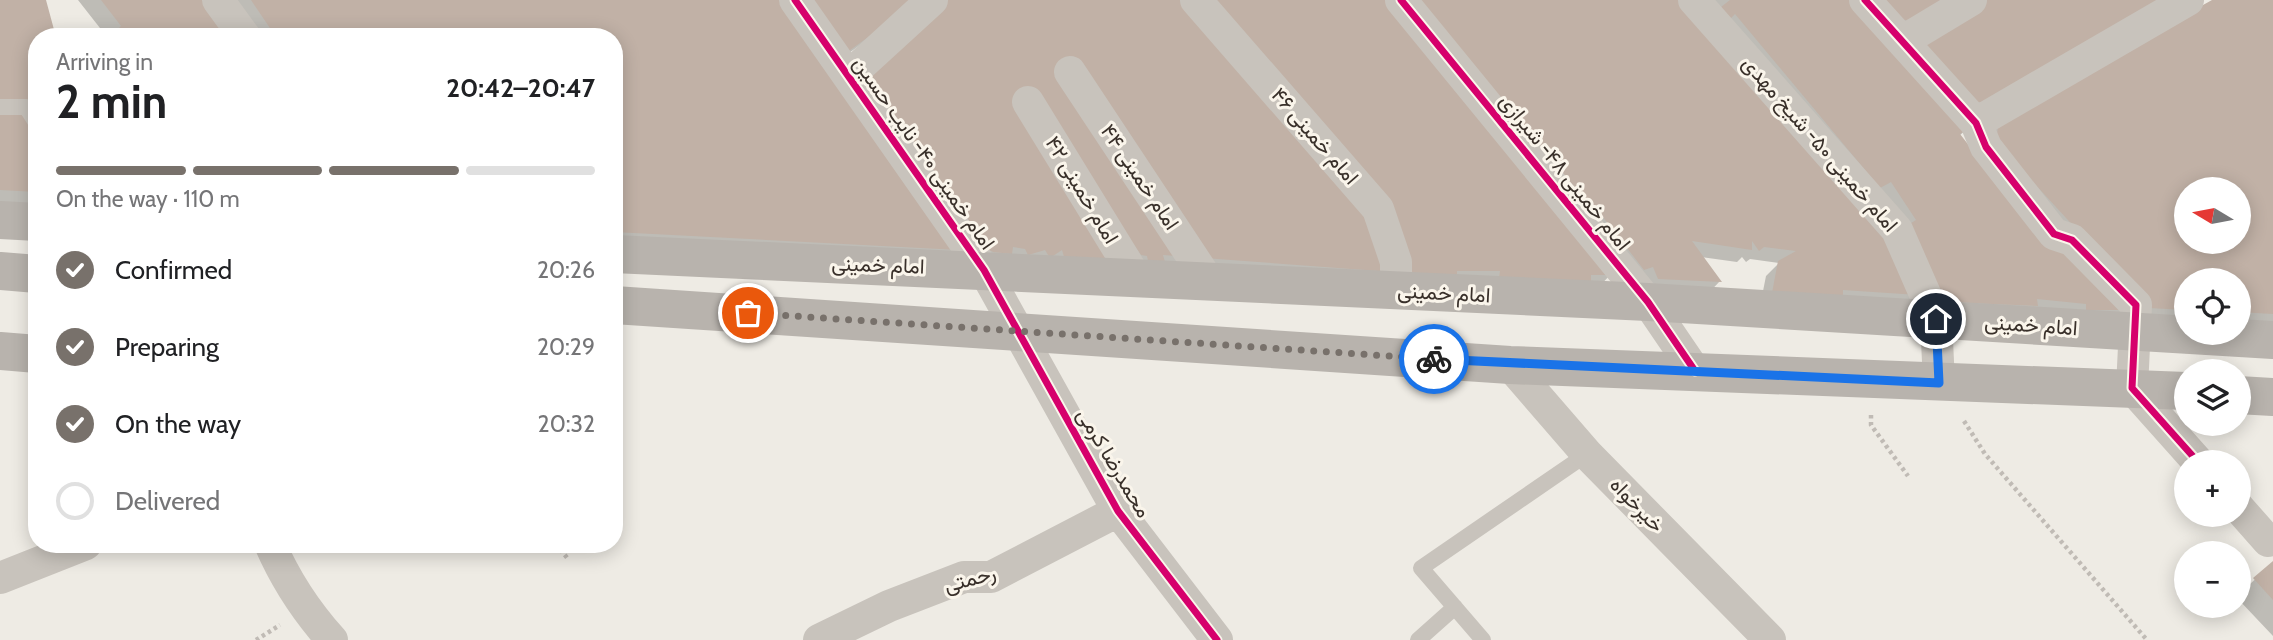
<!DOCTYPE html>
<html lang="en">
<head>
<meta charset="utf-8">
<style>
	body { margin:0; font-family:Cabin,Vazirmatn,sans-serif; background:#f6f6f6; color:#202124; height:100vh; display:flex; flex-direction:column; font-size:26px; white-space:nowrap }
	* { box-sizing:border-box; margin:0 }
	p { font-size:23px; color:#757577 }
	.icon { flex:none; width:38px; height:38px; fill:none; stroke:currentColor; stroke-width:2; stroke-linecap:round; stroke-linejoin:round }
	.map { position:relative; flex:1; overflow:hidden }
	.details { position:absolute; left:28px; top:28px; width:595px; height:525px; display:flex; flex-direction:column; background:#fff; border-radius:28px; box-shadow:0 4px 18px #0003 }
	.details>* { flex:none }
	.needle { width:46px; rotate:280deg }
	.fabs { position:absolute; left:2174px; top:177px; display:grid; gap:14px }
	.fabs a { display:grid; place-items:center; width:77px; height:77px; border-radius:50%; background:#fff; box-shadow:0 4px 18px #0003; font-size:35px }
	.pin { position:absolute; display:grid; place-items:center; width:60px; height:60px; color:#fff; margin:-30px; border:4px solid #fff; border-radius:50%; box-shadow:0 2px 7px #0007 }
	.courier { position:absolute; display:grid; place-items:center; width:70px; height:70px; margin:-35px; border:5px solid #1a73e8; border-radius:50%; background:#fff; color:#222; box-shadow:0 2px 9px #0007 }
	.summary em { font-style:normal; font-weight:800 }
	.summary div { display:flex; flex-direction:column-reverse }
	.summary { display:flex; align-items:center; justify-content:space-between; height:119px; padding:0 28px }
	h1 { font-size:46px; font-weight:800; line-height:52px }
	.bar { display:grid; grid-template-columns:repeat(4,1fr); gap:10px 7px; align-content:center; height:84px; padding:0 28px }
	.bar i { height:9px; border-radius:5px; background:#e0e0e0 }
	.bar .current { background:#78716b }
	.bar p { grid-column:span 4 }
	ol { padding:0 28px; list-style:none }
	li { display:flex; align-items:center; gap:21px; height:77px }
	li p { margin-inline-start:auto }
	li .icon { padding:7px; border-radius:50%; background:#78716b; color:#fff; stroke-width:4 }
	li:last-child { color:#757577 }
	li i { width:38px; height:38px; border:4px solid #e0e0e0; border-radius:50% }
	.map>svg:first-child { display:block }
	.shadow { fill:#0003; fill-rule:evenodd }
	.building { fill:#c1b1a6; fill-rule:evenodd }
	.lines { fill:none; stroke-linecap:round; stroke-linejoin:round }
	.path { stroke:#c0bbb5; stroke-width:4.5; stroke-dasharray:3.5 3.5; stroke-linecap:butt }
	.lane { stroke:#c8c3bc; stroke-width:16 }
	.street { stroke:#c8c3bc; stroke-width:32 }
	.secondary { stroke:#b8b3ad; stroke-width:38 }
	.cycleway-casing { stroke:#faf5eb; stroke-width:11 }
	.cycleway { stroke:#d6006c; stroke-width:7 }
	.done { stroke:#78716b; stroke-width:7; stroke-dasharray:0 12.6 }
	.route { stroke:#1a73e8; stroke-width:9 }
	.labels { text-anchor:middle; stroke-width:6; stroke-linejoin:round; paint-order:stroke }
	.street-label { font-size:21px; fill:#39302a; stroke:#faf5eb }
</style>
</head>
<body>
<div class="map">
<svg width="2273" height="640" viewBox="0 0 2273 640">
	<rect width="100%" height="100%" fill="#eeebe4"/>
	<path class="shadow" d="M0,0H44L37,37V212L0,210Z
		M78,0H207L233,37H107Z
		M224,0H782L868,75L1682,0H2177L1968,128L1959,136L1979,161L1987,134L2216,0H2273V336L2238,332V280H2186V332L2080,316L2078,309L2071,316L1915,295L1898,312L1760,306L1766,276L1779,263L1750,259L1746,262L1742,257L1737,262L1701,257L1720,281L1703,299L1640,296L1583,231L1598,213L1575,231L1610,275L1598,288L1098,271L957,250L945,262L614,254V37H255ZM2186,189H2238V242H2186Z
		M810,0L900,16L849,53Z
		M2273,563V636L2238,599V595Z"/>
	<path class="building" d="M0,0H46L56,37H37V192L0,190Z
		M101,0H209L235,37H110L121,26Z
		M251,0H784L959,250L614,232V37H276Z
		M808,0H920L846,53Z
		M945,0H1188L1374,215L1392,272L1163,255L1165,262L1148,261L1147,256L1141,255L1126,234L1113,259L1065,260L1062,250L1050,258L1045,250L1028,255L1025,249L1013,247L1012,254L993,252L984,247L867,74Z
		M1206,0H1393L1613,275H1591V285L1499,278L1500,271H1457V277L1405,275V264Z
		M1409,0H1685L1901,255L1918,295L1843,290V297L1772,293L1778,261L1796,251L1764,247L1759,251L1752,241V250L1692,241L1722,282L1658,279L1653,267L1644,270L1599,212L1590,218Z
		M1730,0H1856L1970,128L1960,134L2046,244H2068L2124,310H2086V304L2037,299L2038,306L1945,302L1903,228L1916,220L1891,182L1880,188L1735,14L1730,19L1721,7Z
		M1877,0H1947L1911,21L1894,19Z
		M1986,0H2169L1986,102H1973L1921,45Z
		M2212,0H2273V314L2238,312V280H2186V310L2149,308L1996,142L1999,119ZM2186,189H2238V242H2186Z
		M2273,561V600L2253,578Z"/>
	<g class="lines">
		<path class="path" d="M1871,415V425L1908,476
			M1964,421L1985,454L2147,640
			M556,544L568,559
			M256,640L280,625"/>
		<path class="lane" d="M0,107H26L37,124
			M1418,640L1455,607
			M1483,640L1421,568L1587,454"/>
		<path class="street" d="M218,0L245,37
			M795,0L984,270L1118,511L1217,640
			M1196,0L1378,209L1396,262V291
			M1401,0L1648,302L1695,371
			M1694,0L1897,230L1936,319L1939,383
			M1865,0L1976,123L1986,147L2054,234L2072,240L2136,305L2132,388L2198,462
			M1903,41L1971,0
			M1070,72L1209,282
			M850,75L932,0
			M1028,102L1136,278
			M1976,123L2188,0
			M1510,365L1587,454L1770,640
			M2238,507L2268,541
			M270,544C286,581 305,610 332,640
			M0,578L86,544
			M819,640L889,606L964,577H991L1118,511"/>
		<path class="secondary" d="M0,220L37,222
			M614,254L1648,302L2273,340
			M0,271L37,274
			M614,305L1510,365L2186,391
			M0,351L37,354
			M2238,395L2273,397"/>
		<defs>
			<path id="cycleway" d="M795,0L984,270L1118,511L1217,640
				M1401,0L1648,302L1695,371
				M1865,0L1976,123L1986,147L2054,234L2072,240L2136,305L2132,388L2198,462"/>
		</defs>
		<use href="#cycleway" class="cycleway-casing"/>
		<use href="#cycleway" class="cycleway"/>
	</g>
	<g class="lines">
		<path class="done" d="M748,313L1434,359"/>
		<path class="route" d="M1434,359L1939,383L1936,319"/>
	</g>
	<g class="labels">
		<g class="street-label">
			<text transform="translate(1315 136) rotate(49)" y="7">امام خمینی ۴۶</text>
			<text transform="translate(1820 144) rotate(49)" y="7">امام خمینی ۵۰- شیخ مهدی</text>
			<text transform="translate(924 153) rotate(55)" y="7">امام خمینی ۴۰- نایب حسین</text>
			<text transform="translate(1565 172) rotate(51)" y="7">امام خمینی ۴۸- شیرازی</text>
			<text transform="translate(1140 177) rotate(56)" y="7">امام خمینی ۴۴</text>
			<text transform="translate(1082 190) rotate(59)" y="7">امام خمینی ۴۲</text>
			<text transform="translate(878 265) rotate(2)" y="7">امام خمینی</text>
			<text transform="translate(1444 293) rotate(3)" y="7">امام خمینی</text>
			<text transform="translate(2031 325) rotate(4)" y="7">امام خمینی</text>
			<text transform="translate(1114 463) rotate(59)" y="7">محمدرضا کرمی</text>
			<text transform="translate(1637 505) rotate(46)" y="7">خیرخواه</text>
			<text transform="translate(970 579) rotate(-15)" y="7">رحمتی</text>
		</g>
	</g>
</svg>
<div class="fabs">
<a><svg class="needle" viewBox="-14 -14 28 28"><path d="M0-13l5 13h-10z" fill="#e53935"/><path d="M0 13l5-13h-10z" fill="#757577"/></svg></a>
<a><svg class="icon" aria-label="locate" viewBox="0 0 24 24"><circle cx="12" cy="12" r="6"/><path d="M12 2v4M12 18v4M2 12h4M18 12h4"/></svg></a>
<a><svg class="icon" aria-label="layers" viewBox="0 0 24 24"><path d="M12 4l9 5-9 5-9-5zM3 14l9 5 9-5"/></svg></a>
<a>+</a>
<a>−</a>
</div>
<div class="pin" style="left:748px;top:313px;background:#ea580c"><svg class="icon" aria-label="bag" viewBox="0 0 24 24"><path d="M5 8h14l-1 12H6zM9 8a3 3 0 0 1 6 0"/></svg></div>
<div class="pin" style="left:1936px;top:319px;background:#1f2937"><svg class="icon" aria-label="home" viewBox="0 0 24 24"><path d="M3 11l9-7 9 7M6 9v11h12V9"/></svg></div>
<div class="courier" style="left:1434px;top:359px"><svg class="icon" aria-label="bike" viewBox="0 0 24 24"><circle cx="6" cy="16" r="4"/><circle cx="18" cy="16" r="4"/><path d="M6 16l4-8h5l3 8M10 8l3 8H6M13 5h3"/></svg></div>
<section class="details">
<div class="summary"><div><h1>2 min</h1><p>Arriving in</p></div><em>20:42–20:47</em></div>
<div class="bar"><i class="current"></i><i class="current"></i><i class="current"></i><i></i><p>On the way · 110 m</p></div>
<ol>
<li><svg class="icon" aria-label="check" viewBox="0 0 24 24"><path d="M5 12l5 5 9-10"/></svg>Confirmed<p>20:26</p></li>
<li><svg class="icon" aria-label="check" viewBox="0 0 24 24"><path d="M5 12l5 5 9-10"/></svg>Preparing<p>20:29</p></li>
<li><svg class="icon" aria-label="check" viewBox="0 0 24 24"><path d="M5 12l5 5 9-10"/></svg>On the way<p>20:32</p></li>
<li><i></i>Delivered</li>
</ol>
</section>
</div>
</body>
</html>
